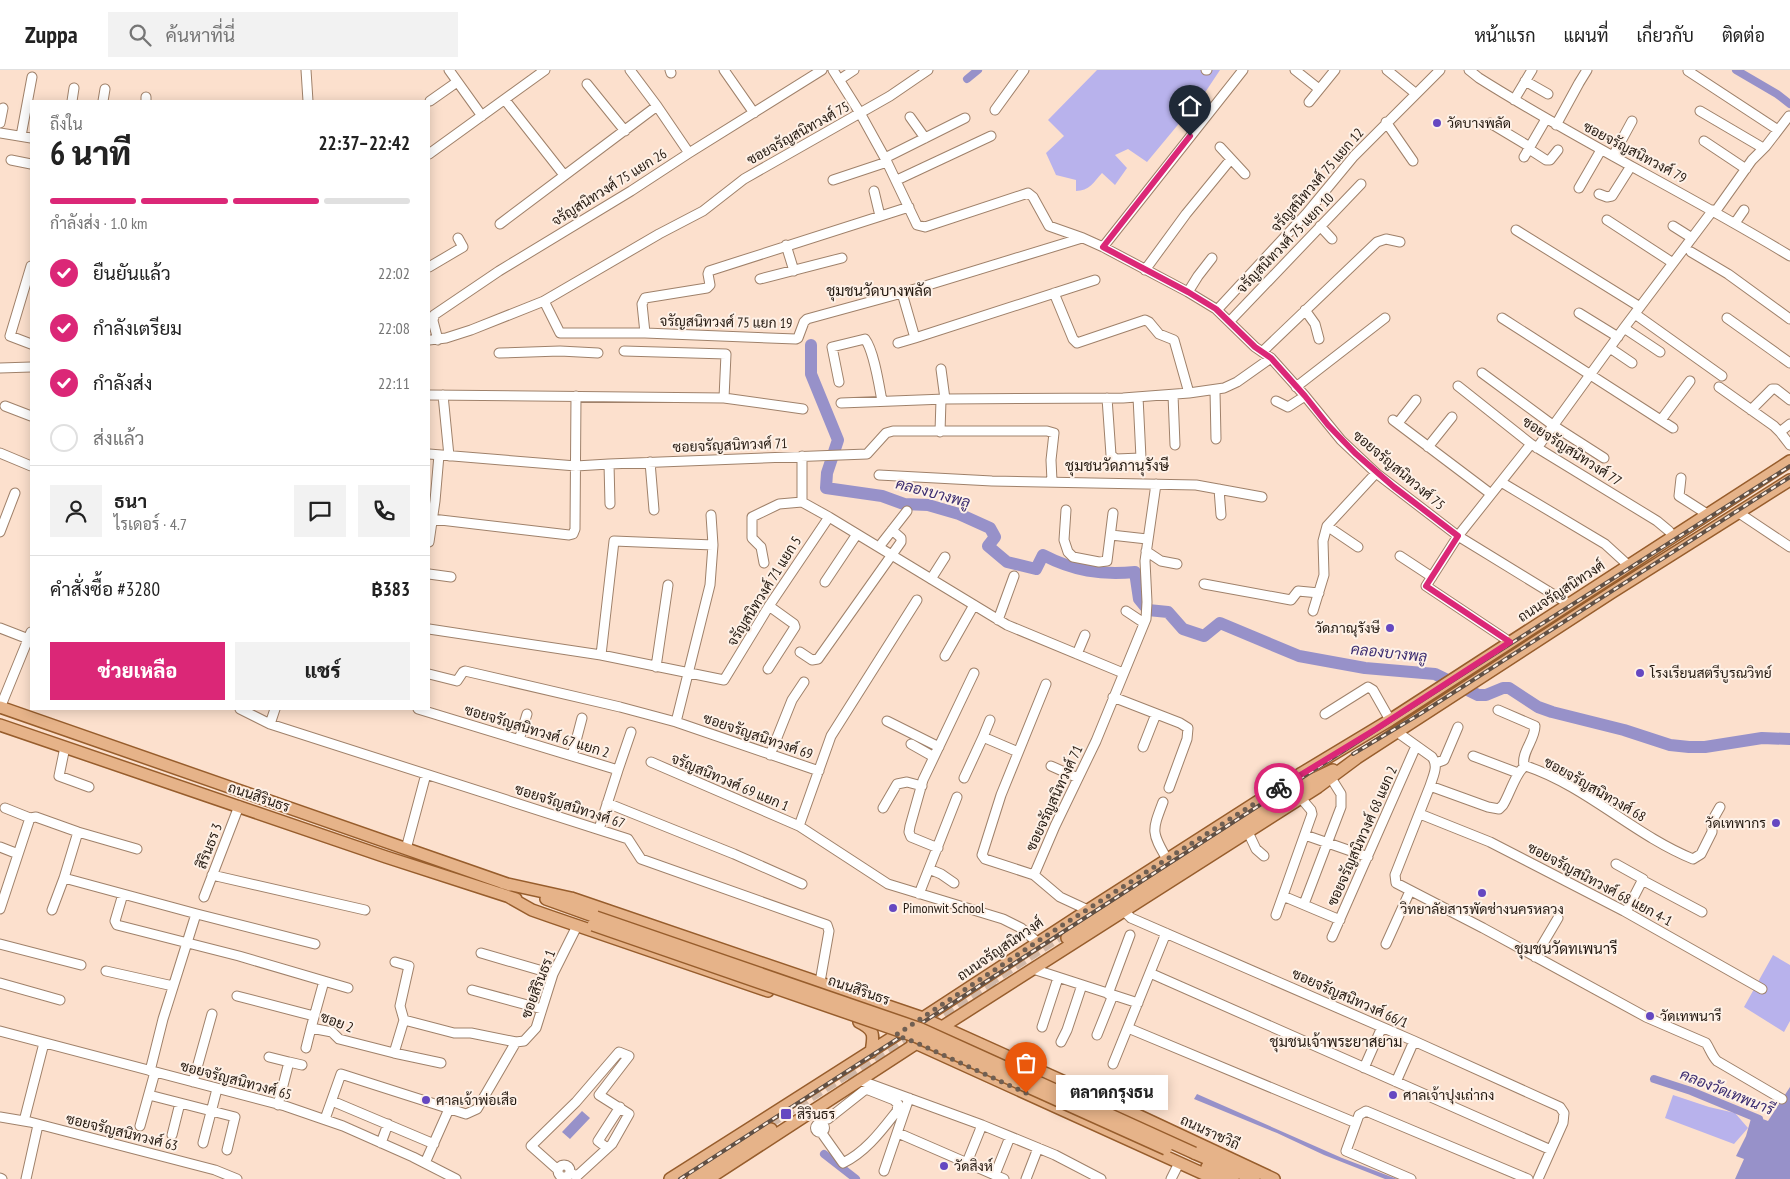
<!DOCTYPE html>
<html lang="th">
<head>
<meta charset="utf-8">
<style>
	body { margin:0; font-family:"PT Sans Narrow",Sarabun,sans-serif; background:#f2f2f2; color:#222; height:100vh; display:flex; flex-direction:column; font-size:19px; white-space:nowrap }
	* { box-sizing:border-box; margin:0 }
	p { font-size:16px; color:#767676 }
	.icon { flex:none; width:28px; height:28px; fill:none; stroke:currentColor; stroke-width:2; stroke-linecap:round; stroke-linejoin:round }
	.map { position:relative; flex:1; overflow:hidden }
	.sheet { position:absolute; left:30px; top:30px; width:400px; height:610px; display:flex; flex-direction:column; background:#fff; border-radius:0px; box-shadow:0 2px 12px #0003 }
	.sheet>* { flex:none }
	.pin { position:absolute; display:grid; place-items:center; width:42px; height:42px; color:#fff; margin:-51px -21px; border-radius:50% 50% 50% 0; rotate:-45deg; box-shadow:0 0 5px #0007 }
	.pin .icon { rotate:45deg }
	.courier { position:absolute; display:grid; place-items:center; width:50px; height:50px; margin:-25px; border:4px solid #db2777; border-radius:50%; background:#fff; color:#222; box-shadow:0 1px 6px #0007 }
	.bubble { position:absolute; height:35px; border-radius:0px; background:#fff; box-shadow:0 2px 12px #0003; font-size:16px; font-weight:800; line-height:35px; text-align:center }
	.head em { font-style:normal; font-weight:800 }
	.head div { display:flex; flex-direction:column-reverse }
	.head { display:flex; align-items:center; justify-content:space-between; height:85px; padding:0 20px }
	h1 { font-size:32px; font-weight:800; line-height:38px }
	.bar { display:grid; grid-template-columns:repeat(4,1fr); gap:8px 5px; align-content:center; height:60px; padding:0 20px }
	.bar i { height:6px; border-radius:4px; background:#e0e0e0 }
	.bar .current { background:#db2777 }
	.bar p { grid-column:span 4 }
	.line { display:flex; align-items:center; gap:12px; padding:0 20px; border-top:1px solid #e0e0e0 }
	.line div { flex:1 }
	.round { display:grid; place-items:center; flex:none; width:52px; height:52px; border-radius:0px; background:#f2f2f2 }
	ol { padding:0 20px; list-style:none }
	li { display:flex; align-items:center; gap:15px; height:55px }
	li p { margin-inline-start:auto }
	li .icon { padding:5px; border-radius:50%; background:#db2777; color:#fff; stroke-width:4 }
	li:last-child { color:#767676 }
	li i { width:28px; height:28px; border:2px solid #e0e0e0; border-radius:50% }
	.button { display:flex; gap:10px; margin-top:auto; padding:10px 20px }
	.button a { flex:1; height:58px; border-radius:0px; background:#db2777; color:#fff; font-size:20px; font-weight:800; line-height:58px; text-align:center }
	.button a+a { background:#f2f2f2; color:#222 }
	header { display:flex; align-items:center; gap:30px; box-sizing:border-box; height:70px; padding:0 25px; background:#fff; border-bottom:1px solid #e0e0e0 }
	header strong { font-size:24px }
	nav { display:flex; gap:28px; margin-inline-start:auto; font-size:18px }
	.search { width:350px; height:45px; background:#f2f2f2; display:flex; align-items:center; gap:12px; box-sizing:border-box; padding:0 18px; border-radius:0px; color:#767676; font-size:19px }
	.map>svg:first-child { display:block }
	.green { fill:#b8b2ec }
	.water { fill:#9791c9 }
	.lines { fill:none; stroke-linecap:round; stroke-linejoin:round }
	.canal { stroke:#9791c9; stroke-width:8 }
	.river { stroke:#9791c9; stroke-width:12 }
	.major-tunnel { stroke:#d1b8a7; stroke-width:11; stroke-dasharray:11 5.5; stroke-linecap:butt }
	.minor-casing { stroke:#9f816a; stroke-width:11 }
	.major-casing { stroke:#975d2c; stroke-width:14 }
	.minor { stroke:#fff; stroke-width:9 }
	.major { stroke:#e6b389; stroke-width:11 }
	.rail-casing { stroke:#605045; stroke-width:4 }
	.rail { stroke:#fef1e7; stroke-width:2; stroke-dasharray:5.5; stroke-linecap:butt }
	.major-bridge-casing { stroke:#975d2c; stroke-width:14; stroke-linecap:butt }
	.major-bridge { stroke:#e6b389; stroke-width:11 }
	.done { stroke:#705f52; stroke-width:5; stroke-dasharray:0 9 }
	.route { stroke:#db2777; stroke-width:6 }
	.poi-dot { fill:#6548c1; stroke:#fef1e7; stroke-width:2 }
	.labels { text-anchor:middle; stroke-width:4; stroke-linejoin:round; paint-order:stroke }
	.poi-label { font-size:14px; fill:#241910; stroke:#fef1e7; text-anchor:start }
	.street-label { font-size:14px; fill:#241910; stroke:#fef1e7 }
	.neighbourhood-label { font-size:15px; fill:#241910; stroke:#fef1e7 }
	.water-label { font-size:15px; font-style:italic; fill:#3c2d71; stroke:#fef1e7 }
</style>
</head>
<body>
<header>
<strong>Zuppa</strong>
<div class="search"><svg class="icon" aria-label="search" viewBox="0 0 24 24"><circle cx="10" cy="10" r="6"/><path d="M15 15l6 6"/></svg>ค้นหาที่นี่</div>
<nav><a>หน้าแรก</a><a>แผนที่</a><a>เกี่ยวกับ</a><a>ติดต่อ</a></nav>
</header>
<div class="map">
<svg width="1790" height="1109" viewBox="0 0 1790 1109">
	<rect width="100%" height="100%" fill="#fce0cd"/>
	<path class="green" d="M1097,0H1220L1206,21L1147,92L1128,79L1115,85L1127,98L1115,115L1102,103C1094,112 1089,121 1076,121V110L1056,105L1046,83L1064,66L1048,50Z
		M1773,885L1790,895V951L1784,962L1744,937Z
		M1673,1025L1709,1037L1735,1043L1748,1058L1734,1074L1665,1048Z"/>
	<path class="water" d="M1790,1017V1109H1735L1744,1089L1736,1086L1746,1066L1752,1045L1768,1051Z
		M1197,1024L1342,1088L1397,1109H1385L1324,1085L1277,1063L1194,1029Z
		M582,1041L590,1048L570,1069L562,1062Z"/>
	<g class="lines">
		<path class="canal" d="M1736,0L1777,24L1790,34
			M967,9L978,0
			M1654,1009L1691,1021L1759,1049
			M824,1084L856,1109"/>
		<path class="river" d="M811,275V304L838,370L827,403L826,418L882,426L904,434L928,435L959,444L990,458L995,467L988,476L1007,492L1036,499L1043,485C1074,501 1100,505 1135,502L1139,529L1148,540L1168,542L1183,559L1204,566L1220,553L1299,586L1365,598L1435,604L1478,625H1486L1503,618H1509L1538,637L1552,642L1624,660L1670,675L1689,677H1705L1762,668L1790,669"/>
		<path class="major-tunnel" d="M987,913L1064,863
			M848,1009L998,913
			M769,1053L852,1000"/>
		<defs>
			<path id="minor" d="M306,0L308,31
				M449,0L482,46
				M630,0L657,36L689,83
				M670,0L671,3
				M724,0L754,43
				M833,0L860,43L886,90L917,155L925,157L1028,123L1033,127L1049,156L1083,168L1103,177L1188,222L1216,239L1255,277L1271,288L1305,326L1341,370L1376,403L1458,466L1569,534
				M1206,0H1207
				M1295,0L1319,19
				M1387,0L1415,23
				M1469,0L1479,8C1580,72 1688,124 1790,186
				M1688,1L1778,60
				M839,10L854,0
				M1525,11L1548,24
				M587,14L625,61
				M505,30L564,105
				M1514,30L1532,0
				M72,31L74,18
				M103,31L105,19
				M146,31V27
				M430,31L457,12
				M1309,32L1335,0
				M995,40L1024,0
				M1700,41L1763,78
				M910,47L925,68
				M1386,52L1413,91
				M0,53L3,38
				M1490,53L1530,77
				M1556,55L1579,13L1587,0
				M0,63L31,68
				M21,66L32,7
				M1704,71L1746,99
				M1220,77L1245,104
				M1529,79L1546,90H1550L1558,80
				M429,84L545,0
				M1613,86L1632,51
				M1524,87L1546,49
				M885,88L965,48
				M11,90L31,94
				M833,110L887,92
				M897,110L991,66
				M1579,118L1601,80
				M874,121L880,146
				M1599,124L1607,127L1612,126L1631,96
				M1715,142L1752,90L1766,76L1789,46
				M1607,150L1673,193
				M1735,153L1744,140
				M500,154L657,36
				M1320,156L1332,169
				M1673,156L1692,168
				M1516,160L1640,237
				M786,175L794,201
				M1103,177L1243,0
				M1691,182L1728,204L1790,249
				M31,196L10,266L31,274
				M429,197L463,177L458,168
				M1145,200L1186,144L1231,89
				M760,209L842,188
				M1188,222L1198,206L1212,188
				M902,223L915,268L1095,210
				M1054,223L1073,269L1077,273L1145,250L1149,252L1159,264L1174,270L1189,323
				M544,231L560,263H645L796,269L798,268L804,252L807,249L902,223L1082,168
				M1217,240L1306,144L1354,86L1440,0
				M1305,240L1315,254L1319,269
				M1579,243L1618,267
				M1635,244L1722,306
				M1502,248L1673,358
				M1727,248L1790,293
				M1230,251L1361,114
				M1624,258L1660,282
				M645,263L642,234L645,228L707,218L710,215L708,204L709,201L909,137
				M429,270L446,268L471,260L544,231L659,164L703,141L744,109L890,26L928,0
				M438,270L433,251L434,245L499,201L631,121L689,83L822,0
				M898,273L915,268
				M1610,278L1632,293
				M624,281L726,284L724,328
				M1262,282L1377,172L1386,169L1400,172
				M499,283L560,281L598,283
				M0,298L31,297
				M941,299L945,329
				M1482,303L1554,356L1604,388
				M839,312L832,277L865,269C874,281 879,315 882,331
				M1458,316L1531,374L1657,451L1669,461L1673,466
				M1296,317L1385,248
				M1719,317L1774,356L1780,362L1790,375
				M1215,321L1216,369
				M429,325L724,328L803,339
				M443,325L449,386
				M1173,325L1175,375
				M1107,328L1111,385L1116,389L1141,388L1138,327
				M1276,331L1288,337L1305,326
				M841,333L945,329L1123,328L1189,323L1224,318L1237,312L1271,288
				M5,336L31,346
				M1751,340L1772,319H1776L1790,330
				M1393,350L1491,424
				M1661,350L1690,311
				M1398,353L1416,330
				M940,362L941,330
				M1780,362L1790,354
				M1428,377L1452,347
				M1537,378L1624,258L1713,140
				M0,383L31,396
				M429,384L576,396L609,394L867,384L886,363L893,361H1047L1054,363L1051,390L1052,411
				M650,392L654,440
				M609,394L610,434
				M879,405L992,411L1196,415L1262,427
				M1681,408L1679,426L1707,444
				M1501,412L1605,474L1628,495
				M1219,419L1221,445
				M802,432V386
				M1066,440L1064,470L1068,482L1073,487L1099,492L1107,491L1113,443
				M1739,443L1790,477
				M432,449L569,465L573,464L575,459L576,326
				M1327,456L1358,477
				M0,462L15,423
				M1111,465L1147,469
				M429,472L435,431L439,385
				M882,473L907,441
				M1146,481L1161,491L1177,494
				M1400,486L1432,507
				M764,493L761,477L752,468V447L779,434L802,432L829,447L1007,555L1123,603
				M429,504L451,507
				M931,509L945,487
				M825,512L857,464
				M1204,514L1291,530L1298,521L1319,523
				M1126,541L1144,553
				M1313,541L1324,505L1323,471L1327,456L1376,403
				M998,550L1014,506
				M0,558L31,570
				M429,559L601,585L724,610L769,536L829,447
				M1510,572L1426,516L1458,466L1531,374
				M800,582L812,590L818,589L901,472V468L892,460
				M1077,584L1085,565
				M601,585L614,471L713,475
				M945,586L974,535
				M656,597L668,515
				M768,599L795,557L794,554L769,536
				M429,604L457,611L463,602L465,601L620,637L676,652L819,701
				M1046,614L1001,725L982,785L985,789L1034,805L1060,827L1088,840
				M1113,627L1180,653L1188,658L1187,669L1169,718
				M0,638L31,562
				M240,639L270,654L625,768L628,769L641,789L827,855L829,861L820,912
				M418,639L618,700L599,759
				M1498,640L1535,656C1535,670 1521,682 1524,696
				M1325,644L1368,617L1373,620L1390,650
				M887,651L939,677
				M676,652L710,515L713,475L711,445
				M270,654L275,639
				M1397,662L1432,687C1439,696 1433,706 1430,716L1488,737L1499,739L1503,735C1509,726 1517,699 1526,696C1586,716 1634,765 1693,789L1701,784L1712,762V751L1720,737
				M983,667L990,650
				M519,670L527,644
				M911,674L934,687
				M65,677L59,706L89,717
				M1143,677L1156,644
				M770,685L792,630L804,612
				M572,686L582,648
				M1473,686L1518,703
				M651,692L799,756L888,814L1003,849L1021,858L1037,872
				M1436,693L1444,690L1458,657
				M1051,696L1078,708
				M618,700L631,662
				M964,708L983,667L1018,682
				M1430,716L1395,805L1396,813L1483,858L1646,947L1706,973C1710,979 1712,986 1717,991L1782,1029
				M1163,732C1152,761 1151,762 1167,789
				M607,733L734,784L802,814
				M5,738L30,748
				M883,738L897,714L907,712L922,716
				M1420,744L1490,772L1624,841L1762,919
				M30,748L36,747L78,762L137,779
				M799,756L831,666L917,530
				M1248,762L1256,779L1264,786
				M1305,765L1368,787
				M0,777L18,784
				M938,778L911,767L909,762L910,756L923,710L974,603
				M406,779L426,704
				M1616,794L1643,809L1626,842
				M929,799L941,804L954,813
				M212,805L365,840
				M1034,805L1055,756L1096,671L1146,549L1147,532L1145,491L1156,414
				M64,808L197,844L315,874
				M1642,810L1702,842
				M123,824L115,851L117,855L239,886L324,911L311,958L332,962L339,969L394,983L404,950L454,963H471L516,972L524,971L536,958L553,904L577,856
				M919,824L957,727
				M1283,826L1340,850
				M204,827L239,736
				M1304,834L1341,737V724L1331,708
				M0,839L30,748
				M52,840L64,808L78,762
				M1124,841L1131,848L1414,971L1560,1037L1564,1043L1563,1053L1538,1109
				M1276,845L1312,744L1311,740L1300,727
				M1332,867L1416,676
				M0,874L81,895
				M1386,874L1410,821
				M481,883L553,904
				M1535,887L1558,848
				M395,892L409,896L400,936L404,950
				M1033,899L1138,933
				M106,901L173,916
				M1150,903L1551,1080
				M324,911L348,918
				M0,913L60,930
				M472,920L542,939
				M1108,924L1130,865
				M237,926L314,946
				M1042,957L1058,908
				M1128,958L1356,1053
				M0,961L285,1036L343,1056L413,1087L456,1109
				M1097,965L1113,925
				M1061,972L1067,960L1082,915
				M306,978L311,958
				M394,983L441,993
				M269,987L289,992
				M1113,994L1166,863
				M1364,998L1382,957
				M150,1001L163,949L196,844
				M859,1010L982,1055L1055,1085L1101,1109
				M193,1012L212,944
				M1396,1012L1414,971
				M149,1025L235,1047L227,1080
				M332,1031L434,1074
				M278,1035L289,992L302,995
				M0,1047L30,1052L215,1100L237,1109
				M325,1049L341,1004L466,1044L477,1039L516,972
				M24,1051L44,973
				M815.5 1058a4.5 4.5 0 1 1 9 0a4.5 4.5 0 1 1-9 0Z
				M140,1056L155,1002
				M821,1062L843,1093C866,1082 882,1060 897,1041L898,1034L894,1030L866,1019L828,1049
				M898,1063L1004,1109
				M172,1065L180,1033
				M203,1073L217,1019
				M381,1073L388,1054
				M607,1078L598,1071L620,1037
				M968,1090L982,1055
				M425,1093L449,1039
				M558 1101a6 6 0 1 1 12 0a6 6 0 1 1-12 0Z
				M558,1100L531,1076L576,1032L619,982L629,986L599,1025L629,1044L612,1074L577,1106L570,1103
				M884,1101L909,1028
				M996,1102L1010,1067
				M0,1108L2,1109
				M26,1109L38,1055
				M1026,1109L1038,1078
				M1171,1109L1179,1093
				M1411,1109L1346,1081L1359,1045L1366,1041L1528,1109"/>
			<path id="major" d="M0,637L510,815
				M0,655L386,787L516,829
				M503,813L571,828L920,947L1118,1036L1274,1109
				M509,827L532,840L552,847L768,921
				M546,829L596,847
				M1067,868L1312,710L1333,700
				M859,952C875,960 874,965 871,982
				M913,972L1215,1109
				M1194,1083L1254,1109
				M1207,1097L1233,1109
				M670,1109L923,948L1088,840L1302,703L1390,650L1790,391
				M693,1109L771,1059
				M708,1109L917,973L1318,717L1357,688L1611,523L1790,410"/>
		</defs>
		<use href="#minor" class="minor-casing"/>
		<use href="#major" class="major-casing"/>
		<use href="#minor" class="minor"/>
		<use href="#major" class="major"/>
		<defs>
			<path id="rail" d="M1353,684L1420,644L1790,407
				M680,1109L1452,611L1790,396"/>
		</defs>
		<use href="#rail" class="rail-casing"/>
		<use href="#rail" class="rail"/>
		<defs>
			<path id="major-bridge" d="M596,847L921,959L1194,1083
				M593,855L917,967L1166,1079"/>
		</defs>
		<use href="#major-bridge" class="major-bridge-casing"/>
		<use href="#major-bridge" class="major-bridge"/>
	</g>
	<g class="lines">
		<path class="done" d="M1026,1023L917,973L896,965L1058,858L1279,718"/>
		<path class="route" d="M1190,66L1103,177L1188,222L1216,239L1255,277L1271,288L1305,326L1328,355L1355,383L1394,417L1458,466L1426,516L1510,572L1376,659L1279,718"/>
	</g>
	<g class="poi-dot">
		<circle cx="1437" cy="53" r="5"/>
		<circle cx="1390" cy="558" r="5"/>
		<circle cx="1640" cy="603" r="5"/>
		<circle cx="1776" cy="753" r="5"/>
		<circle cx="1482" cy="823" r="5"/>
		<circle cx="893" cy="838" r="5"/>
		<circle cx="1650" cy="946" r="5"/>
		<circle cx="1393" cy="1025" r="5"/>
		<circle cx="426" cy="1030" r="5"/>
		<rect x="780" y="1038" width="12" height="12" rx="2.5"/>
		<circle cx="944" cy="1096" r="5"/>
	</g>
	<g class="labels">
		<g class="poi-label">
			<text x="1447" y="58">วัดบางพลัด</text>
			<text x="1380" y="563" text-anchor="end">วัดภาณุรังษี</text>
			<text x="1650" y="608">โรงเรียนสตรีบูรณวิทย์</text>
			<text x="1766" y="758" text-anchor="end">วัดเทพากร</text>
			<text x="903" y="843">Pimonwit School</text>
			<text x="1482" y="844" text-anchor="middle">วิทยาลัยสารพัดช่างนครหลวง</text>
			<text x="1660" y="951">วัดเทพนารี</text>
			<text x="1403" y="1030">ศาลเจ้าปุงเถ่ากง</text>
			<text x="436" y="1035">ศาลเจ้าพ่อเสือ</text>
			<text x="797" y="1049">สิรินธร</text>
			<text x="954" y="1101">วัดสิงห์</text>
		</g>
		<g class="street-label">
			<text transform="translate(798 63) rotate(-29)" y="5">ซอยจรัญสนิทวงศ์ 75</text>
			<text transform="translate(1635 82) rotate(28)" y="5">ซอยจรัญสนิทวงศ์ 79</text>
			<text transform="translate(1317 110) rotate(-49)" y="5">จรัญสนิทวงศ์ 75 แยก 12</text>
			<text transform="translate(609 117) rotate(-32)" y="5">จรัญสนิทวงศ์ 75 แยก 26</text>
			<text transform="translate(1285 173) rotate(-46)" y="5">จรัญสนิทวงศ์ 75 แยก 10</text>
			<text transform="translate(726 252) rotate(1)" y="5">จรัญสนิทวงศ์ 75 แยก 19</text>
			<text transform="translate(730 375) rotate(-2)" y="5">ซอยจรัญสนิทวงศ์ 71</text>
			<text transform="translate(1572 381) rotate(33)" y="5">ซอยจรัญสนิทวงศ์ 77</text>
			<text transform="translate(1399 400) rotate(40)" y="5">ซอยจรัญสนิทวงศ์ 75</text>
			<text transform="translate(764 521) rotate(-58)" y="5">จรัญสนิทวงศ์ 71 แยก 5</text>
			<text transform="translate(1561 521) rotate(-33)" y="5">ถนนจรัญสนิทวงศ์</text>
			<text transform="translate(537 661) rotate(17)" y="5">ซอยจรัญสนิทวงศ์ 67 แยก 2</text>
			<text transform="translate(758 666) rotate(19)" y="5">ซอยจรัญสนิทวงศ์ 69</text>
			<text transform="translate(730 712) rotate(23)" y="5">จรัญสนิทวงศ์ 69 แยก 1</text>
			<text transform="translate(1595 719) rotate(30)" y="5">ซอยจรัญสนิทวงศ์ 68</text>
			<text transform="translate(259 727) rotate(19)" y="5">ถนนสิรินธร</text>
			<text transform="translate(1054 728) rotate(-65)" y="5">ซอยจรัญสนิทวงศ์ 71</text>
			<text transform="translate(570 736) rotate(18)" y="5">ซอยจรัญสนิทวงศ์ 67</text>
			<text transform="translate(1362 766) rotate(-66)" y="5">ซอยจรัญสนิทวงศ์ 68 แยก 2</text>
			<text transform="translate(209 776) rotate(-69)" y="5">สิรินธร 3</text>
			<text transform="translate(1600 814) rotate(28)" y="5">ซอยจรัญสนิทวงศ์ 68 แยก 4-1</text>
			<text transform="translate(1000 879) rotate(-34)" y="5">ถนนจรัญสนิทวงศ์</text>
			<text transform="translate(538 914) rotate(-69)" y="5">ซอยสิรินธร 1</text>
			<text transform="translate(859 920) rotate(19)" y="5">ถนนสิรินธร</text>
			<text transform="translate(1350 928) rotate(24)" y="5">ซอยจรัญสนิทวงศ์ 66/1</text>
			<text transform="translate(337 952) rotate(21)" y="5">ซอย 2</text>
			<text transform="translate(236 1010) rotate(15)" y="5">ซอยจรัญสนิทวงศ์ 65</text>
			<text transform="translate(122 1062) rotate(14)" y="5">ซอยจรัญสนิทวงศ์ 63</text>
			<text transform="translate(1210 1062) rotate(25)" y="5">ถนนราชวิถี</text>
		</g>
		<g class="neighbourhood-label">
			<text x="879" y="226">ชุมชนวัดบางพลัด</text>
			<text x="1117" y="401">ชุมชนวัดภานุรังษี</text>
			<text x="1566" y="884">ชุมชนวัดทเพนารี</text>
			<text x="1336" y="977">ชุมชนเจ้าพระยาสยาม</text>
		</g>
		<g class="water-label">
			<text transform="translate(933 423) rotate(15)" y="5">คลองบางพลู</text>
			<text transform="translate(1389 583) rotate(6)" y="5">คลองบางพลู</text>
			<text transform="translate(1727 1022) rotate(22)" y="5">คลองวัดเทพนารี</text>
		</g>
	</g>
</svg>
<div class="pin" style="left:1026px;top:1023px;background:#ea580c"><svg class="icon" aria-label="bag" viewBox="0 0 24 24"><path d="M5 8h14l-1 12H6zM9 8a3 3 0 0 1 6 0"/></svg></div>
<div class="pin" style="left:1190px;top:66px;background:#1f2937"><svg class="icon" aria-label="home" viewBox="0 0 24 24"><path d="M3 11l9-7 9 7M6 9v11h12V9"/></svg></div>
<div class="courier" style="left:1279px;top:718px"><svg class="icon" aria-label="bike" viewBox="0 0 24 24"><circle cx="6" cy="16" r="4"/><circle cx="18" cy="16" r="4"/><path d="M6 16l4-8h5l3 8M10 8l3 8H6M13 5h3"/></svg></div>
<div class="bubble" style="left:1056px;top:1005px;width:112px">ตลาดกรุงธน</div>
<section class="sheet">
<div class="head"><div><h1>6 นาที</h1><p>ถึงใน</p></div><em>22:37–22:42</em></div>
<div class="bar"><i class="current"></i><i class="current"></i><i class="current"></i><i></i><p>กำลังส่ง · 1.0 km</p></div>
<ol>
<li><svg class="icon" aria-label="check" viewBox="0 0 24 24"><path d="M5 12l5 5 9-10"/></svg>ยืนยันแล้ว<p>22:02</p></li>
<li><svg class="icon" aria-label="check" viewBox="0 0 24 24"><path d="M5 12l5 5 9-10"/></svg>กำลังเตรียม<p>22:08</p></li>
<li><svg class="icon" aria-label="check" viewBox="0 0 24 24"><path d="M5 12l5 5 9-10"/></svg>กำลังส่ง<p>22:11</p></li>
<li><i></i>ส่งแล้ว</li>
</ol>
<div class="line" style="height:90px"><a class="round"><svg class="icon" aria-label="person" viewBox="0 0 24 24"><circle cx="12" cy="8" r="4"/><path d="M4 21q1-7 8-7t8 7"/></svg></a><div><b>ธนา</b><p>ไรเดอร์ · 4.7</p></div><a class="round"><svg class="icon" aria-label="chat" viewBox="0 0 24 24"><path d="M4 5h16v11H9l-5 4z"/></svg></a><a class="round"><svg class="icon" aria-label="phone" viewBox="0 0 24 24"><path d="M5 4h4l2 5-3 2q2 4 5 5l2-3 5 2v4C11 20 4 13 5 4z"/></svg></a></div>
<div class="line" style="height:65px"><div>คำสั่งซื้อ #3280</div><b>฿383</b></div>
<div class="button"><a>ช่วยเหลือ</a><a>แชร์</a></div>
</section>
</div>
</body>
</html>
